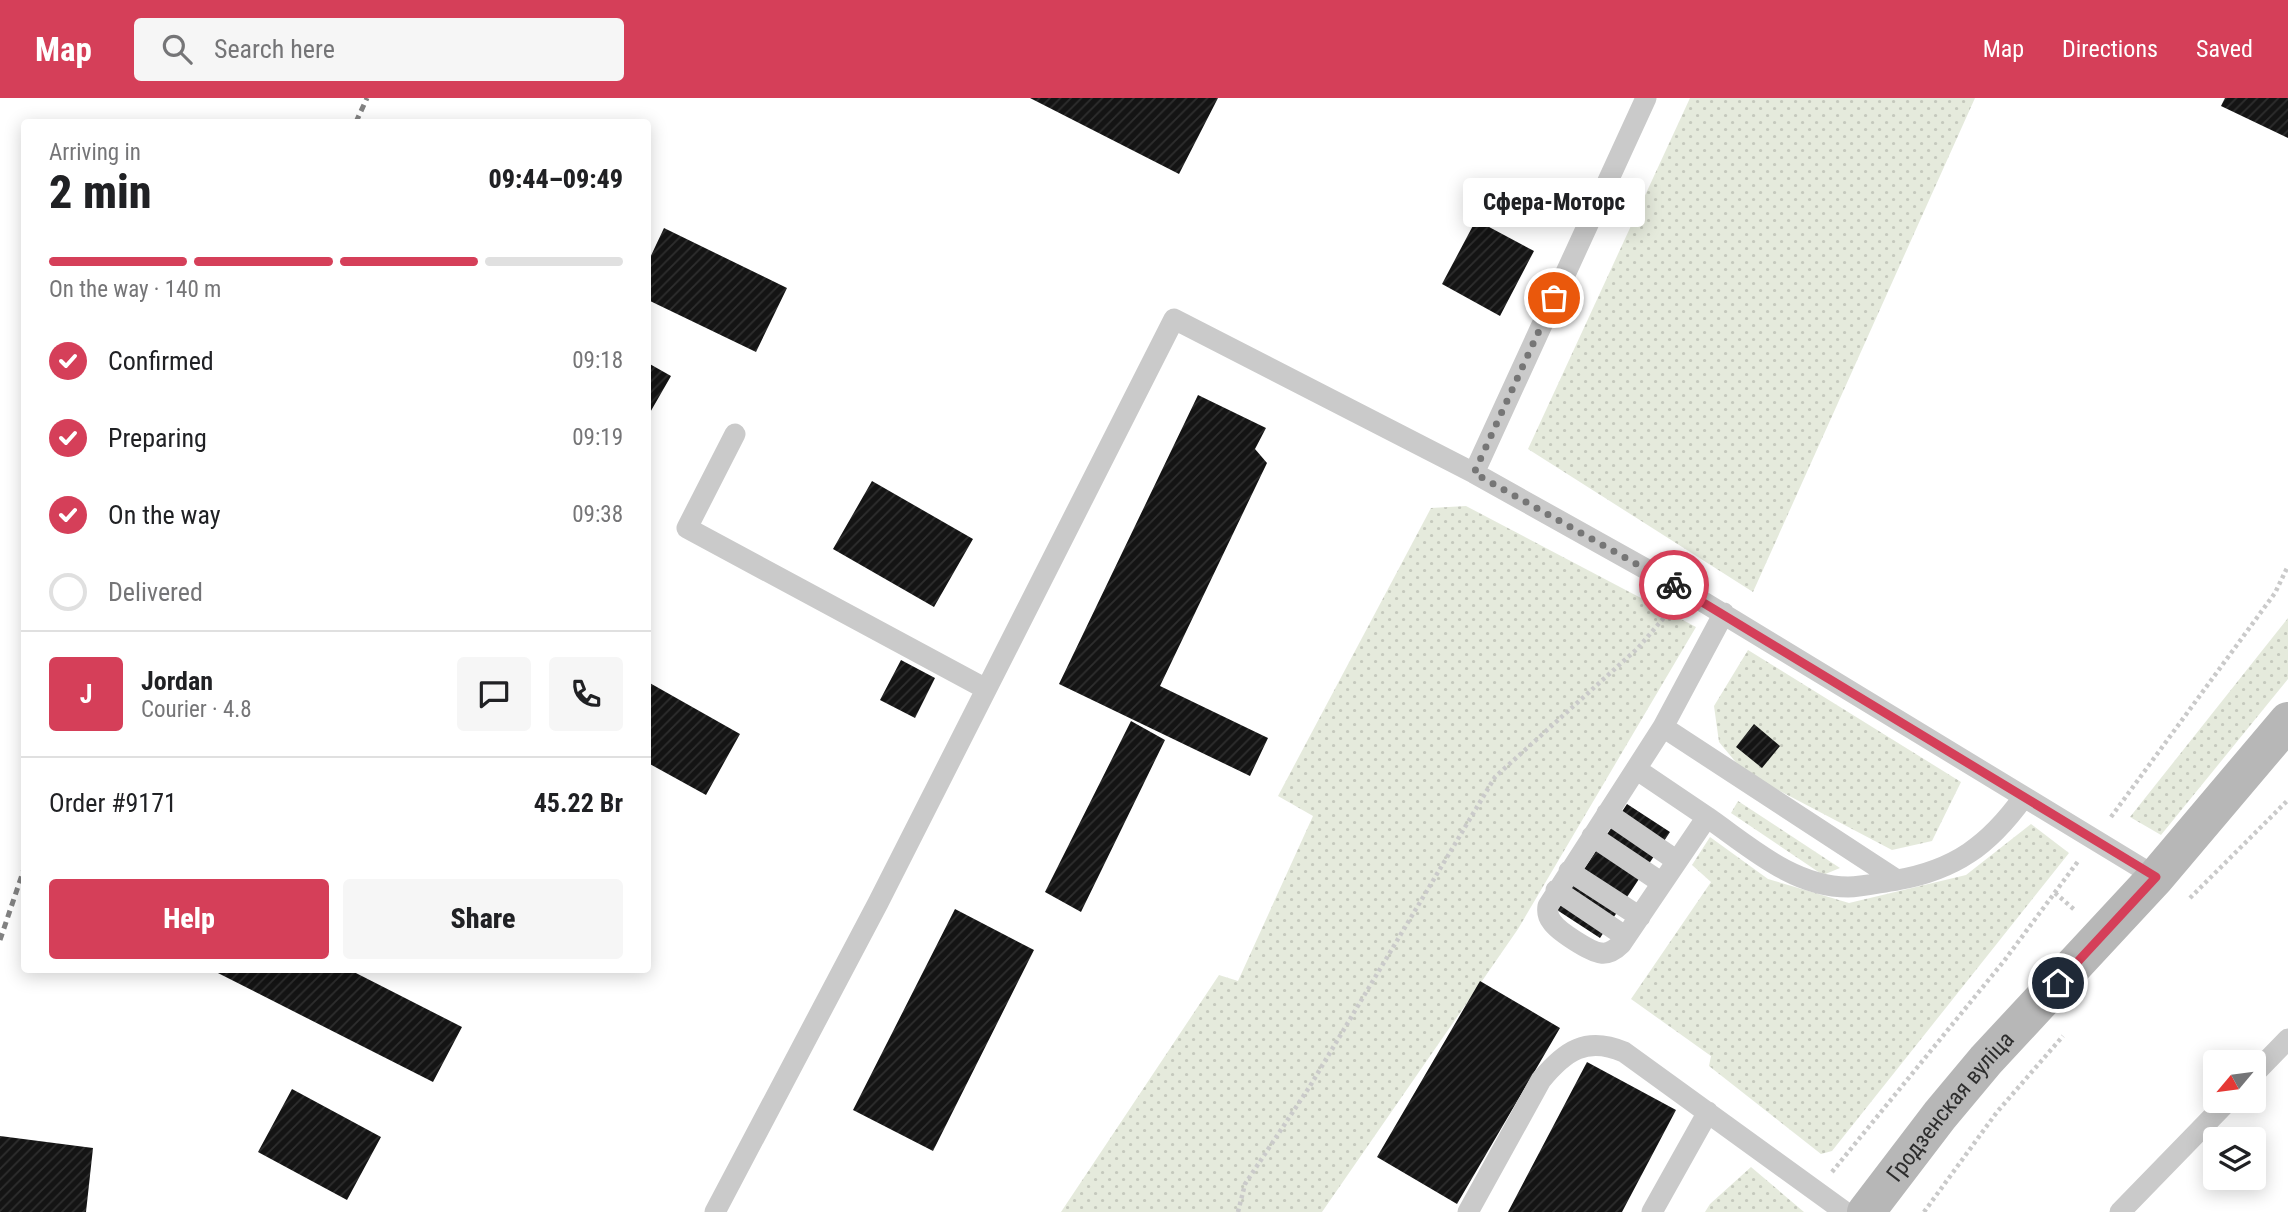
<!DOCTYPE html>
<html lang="en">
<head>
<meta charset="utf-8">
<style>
	body { margin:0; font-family:"Roboto Condensed",sans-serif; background:#f6f6f6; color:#202124; height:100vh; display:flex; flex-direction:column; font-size:26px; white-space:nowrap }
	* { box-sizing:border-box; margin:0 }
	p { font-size:23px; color:#757577 }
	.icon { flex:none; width:38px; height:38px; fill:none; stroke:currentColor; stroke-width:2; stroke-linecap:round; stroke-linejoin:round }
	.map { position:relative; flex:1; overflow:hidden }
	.drawer { position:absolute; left:21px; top:21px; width:630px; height:854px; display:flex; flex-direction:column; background:#fff; border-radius:7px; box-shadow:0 4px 18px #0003 }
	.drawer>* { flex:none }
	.needle { width:46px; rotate:241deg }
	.controls { position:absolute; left:2203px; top:952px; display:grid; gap:14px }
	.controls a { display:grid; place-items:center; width:63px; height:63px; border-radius:7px; background:#fff; box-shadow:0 4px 18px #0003; font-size:35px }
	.pin { position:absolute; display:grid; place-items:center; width:60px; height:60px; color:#fff; margin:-30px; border:4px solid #fff; border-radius:50%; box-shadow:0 2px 7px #0007 }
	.courier { position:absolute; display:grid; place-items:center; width:70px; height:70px; margin:-35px; border:5px solid #d53f59; border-radius:50%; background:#fff; color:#222; box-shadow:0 2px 9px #0007 }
	.bubble { position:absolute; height:49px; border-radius:7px; background:#fff; box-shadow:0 4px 18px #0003; font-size:23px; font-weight:800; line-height:49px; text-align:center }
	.head em { font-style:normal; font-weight:800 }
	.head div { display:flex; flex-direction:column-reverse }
	.head { display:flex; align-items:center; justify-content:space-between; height:119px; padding:0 28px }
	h1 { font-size:46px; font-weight:800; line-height:52px }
	.bar { display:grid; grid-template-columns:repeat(4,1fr); gap:10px 7px; align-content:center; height:84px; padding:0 28px }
	.bar i { height:9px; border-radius:5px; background:#e0e0e0 }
	.bar .active { background:#d53f59 }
	.bar p { grid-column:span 4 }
	.line { display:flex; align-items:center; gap:18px; padding:0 28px; border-top:2px solid #e0e0e0 }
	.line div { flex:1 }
	.round { display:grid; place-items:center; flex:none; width:74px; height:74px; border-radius:7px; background:#f6f6f6 }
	ol { padding:0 28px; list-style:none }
	li { display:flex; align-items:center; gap:21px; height:77px }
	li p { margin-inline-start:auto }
	li .icon { padding:7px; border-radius:50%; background:#d53f59; color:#fff; stroke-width:4 }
	li:last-child { color:#757577 }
	li i { width:38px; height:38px; border:4px solid #e0e0e0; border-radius:50% }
	.cta { display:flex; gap:14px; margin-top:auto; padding:14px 28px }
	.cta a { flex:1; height:80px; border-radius:7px; background:#d53f59; color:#fff; font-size:28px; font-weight:800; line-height:80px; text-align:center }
	.cta a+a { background:#f6f6f6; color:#202124 }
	header { display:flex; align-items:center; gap:42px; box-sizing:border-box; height:98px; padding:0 35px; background:#d53f59; color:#fff }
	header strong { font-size:33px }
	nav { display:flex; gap:38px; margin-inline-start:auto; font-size:24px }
	.search { width:490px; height:63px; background:#f6f6f6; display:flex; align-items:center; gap:18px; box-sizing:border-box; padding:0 24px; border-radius:7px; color:#757577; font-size:26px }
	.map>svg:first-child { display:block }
	.grass { fill:url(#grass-dots) }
	.building { fill:url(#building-hatch) }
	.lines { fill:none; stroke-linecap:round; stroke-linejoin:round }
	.path { stroke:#cacaca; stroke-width:4.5; stroke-dasharray:3.5 3.5; stroke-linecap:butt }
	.service { stroke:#cacaca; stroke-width:21 }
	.secondary { stroke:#b7b7b7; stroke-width:38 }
	.rail { stroke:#828282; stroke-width:5; stroke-dasharray:7 5; stroke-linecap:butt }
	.done { stroke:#767676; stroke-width:7; stroke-dasharray:0 12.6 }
	.route { stroke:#d53f59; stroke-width:9 }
	.labels { text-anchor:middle; stroke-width:7; stroke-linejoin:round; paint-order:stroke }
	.street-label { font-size:23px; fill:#2d2d2d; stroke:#fff }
</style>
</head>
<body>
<header>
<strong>Map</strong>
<div class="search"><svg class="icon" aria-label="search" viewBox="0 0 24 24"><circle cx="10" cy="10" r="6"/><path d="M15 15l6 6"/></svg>Search here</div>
<nav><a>Map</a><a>Directions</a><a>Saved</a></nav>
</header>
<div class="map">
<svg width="2288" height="1114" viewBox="0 0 2288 1114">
	<defs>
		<pattern id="grass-dots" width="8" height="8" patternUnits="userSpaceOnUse" patternTransform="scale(1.75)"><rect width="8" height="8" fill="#e5eadc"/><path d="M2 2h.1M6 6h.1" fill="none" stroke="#c5c9bd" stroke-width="1.8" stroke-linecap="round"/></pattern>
		<pattern id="building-hatch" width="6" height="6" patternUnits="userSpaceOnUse" patternTransform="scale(1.75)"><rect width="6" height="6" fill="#141414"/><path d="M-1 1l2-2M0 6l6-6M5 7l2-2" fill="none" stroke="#2e2e2e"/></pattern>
	</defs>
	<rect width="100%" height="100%" fill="#fff"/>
	<path class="grass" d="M1690,0H1975L1753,494L1528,351Z
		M1466,408L1696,529L1518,831L1322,1114H1061L1219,877L1238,883L1313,718L1278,698L1431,410Z
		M2288,520V581L2161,737L2130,719Z
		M1748,552L1961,684L1932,743L1892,752L1744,674L1719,644L1714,608Z
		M1738,703L1840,770L1823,777L1731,715Z
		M2031,726L2069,755L1832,1053L1821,1056L1709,968L1711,958L1631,901L1711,784L1692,767L1710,739L1768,781L1849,805L1966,777Z
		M1751,1069L1804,1114H1705L1710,1106Z"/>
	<path class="building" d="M1030,0H1218L1179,76Z
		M2225,0H2288V40L2221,8Z
		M1476,122L1534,153L1500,218L1442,186Z
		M664,130L787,190L756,254L648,202V164Z
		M648,265L671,278L648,318Z
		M1198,297L1266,330L1255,351L1267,365L1160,588L1268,640L1250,678L1059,586Z
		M872,383L973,441L934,509L833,451Z
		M901,562L935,580L915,620L880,602Z
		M648,584L740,636L706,697L648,665Z
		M1131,623L1165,642L1081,814L1045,794Z
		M1754,626L1780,648L1762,670L1736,649Z
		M1627,706L1670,734L1600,840L1557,812Z
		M955,811L1034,852L933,1053L853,1012Z
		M212,872H350L462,929L433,984Z
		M1480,883L1560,930L1457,1106L1377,1059Z
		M1587,964L1676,1012L1622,1114H1508Z
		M292,991L381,1039L347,1102L258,1054Z
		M0,1038L93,1050L86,1114H0Z"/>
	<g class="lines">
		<path class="path" d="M2111,719L2275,495L2288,468
			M2055,795L2076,813
			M2190,800L2288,702
			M1832,1074L2004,863L2079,762
			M1238,1114L1245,1086L1310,988L1495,679L1638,550L1668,515
			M1924,1114L1997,1014L2063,938"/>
		<path class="service" d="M735,336L687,430L986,591
			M1474,375L1646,0
			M1724,515L1663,629L1897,782C1955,772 1989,747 2023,700
			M1663,629L1548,808C1547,814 1548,819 1552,824C1558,833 1590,854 1601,855C1609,856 1615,852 1621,846L1707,719C1749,748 1793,789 1848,789C1864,789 1881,784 1897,782
			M1636,671L1707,719
			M1607,715L1677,763
			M1592,738L1662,785
			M1569,773L1640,819
			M1556,792L1626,839
			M2254,976L2288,941
			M715,1114L878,805L1174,221L1474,375L1687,494L2156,779
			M1468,1114L1541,982C1565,953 1586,938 1624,954L1845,1114
			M1652,1114L1708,1014
			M2120,1114L2228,1003"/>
		<path class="secondary" id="s1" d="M1866,1114L1940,1017L1986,962L2156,779L2288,623"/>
		<path class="rail" d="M356,24L367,0
			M0,842L24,771"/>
	</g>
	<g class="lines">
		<path class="done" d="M1554,200L1474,375L1674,487"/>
		<path class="route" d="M1674,487L2156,779L2058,885"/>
	</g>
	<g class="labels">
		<g class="street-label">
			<text dy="8" stroke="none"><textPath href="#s1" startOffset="135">Гродзенская вуліца</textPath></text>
		</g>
	</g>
</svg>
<div class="controls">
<a><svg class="needle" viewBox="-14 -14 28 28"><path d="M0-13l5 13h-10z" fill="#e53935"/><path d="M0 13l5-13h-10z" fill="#757577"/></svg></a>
<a><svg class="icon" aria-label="layers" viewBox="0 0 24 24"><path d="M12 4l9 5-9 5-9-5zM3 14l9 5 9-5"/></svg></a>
</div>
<div class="pin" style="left:1554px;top:200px;background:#ea580c"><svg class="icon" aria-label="bag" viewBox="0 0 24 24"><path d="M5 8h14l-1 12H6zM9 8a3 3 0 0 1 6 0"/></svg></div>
<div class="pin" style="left:2058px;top:885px;background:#1f2937"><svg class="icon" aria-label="home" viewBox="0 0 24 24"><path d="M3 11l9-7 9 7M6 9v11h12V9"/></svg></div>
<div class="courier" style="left:1674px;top:487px"><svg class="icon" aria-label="bike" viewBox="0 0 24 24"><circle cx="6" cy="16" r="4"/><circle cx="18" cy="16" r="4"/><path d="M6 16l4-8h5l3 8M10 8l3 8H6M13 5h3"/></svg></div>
<div class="bubble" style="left:1463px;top:80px;width:182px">Сфера-Моторс</div>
<section class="drawer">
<div class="head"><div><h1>2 min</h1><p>Arriving in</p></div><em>09:44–09:49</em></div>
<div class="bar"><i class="active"></i><i class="active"></i><i class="active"></i><i></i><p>On the way · 140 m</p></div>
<ol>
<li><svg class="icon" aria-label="check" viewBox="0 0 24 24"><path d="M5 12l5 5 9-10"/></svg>Confirmed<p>09:18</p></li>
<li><svg class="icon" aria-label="check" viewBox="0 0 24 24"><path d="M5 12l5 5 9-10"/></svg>Preparing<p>09:19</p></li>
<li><svg class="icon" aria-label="check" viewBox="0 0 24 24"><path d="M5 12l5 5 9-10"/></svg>On the way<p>09:38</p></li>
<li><i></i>Delivered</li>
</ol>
<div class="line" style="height:126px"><b class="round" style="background:#d53f59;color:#fff">J</b><div><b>Jordan</b><p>Courier · 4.8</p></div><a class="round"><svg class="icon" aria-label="chat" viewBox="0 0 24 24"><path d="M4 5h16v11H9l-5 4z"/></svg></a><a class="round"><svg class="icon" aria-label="phone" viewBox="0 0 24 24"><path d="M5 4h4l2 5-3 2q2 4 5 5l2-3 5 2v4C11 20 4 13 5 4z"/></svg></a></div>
<div class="line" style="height:91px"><div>Order #9171</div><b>45.22 Br</b></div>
<div class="cta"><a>Help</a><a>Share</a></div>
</section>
</div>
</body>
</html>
